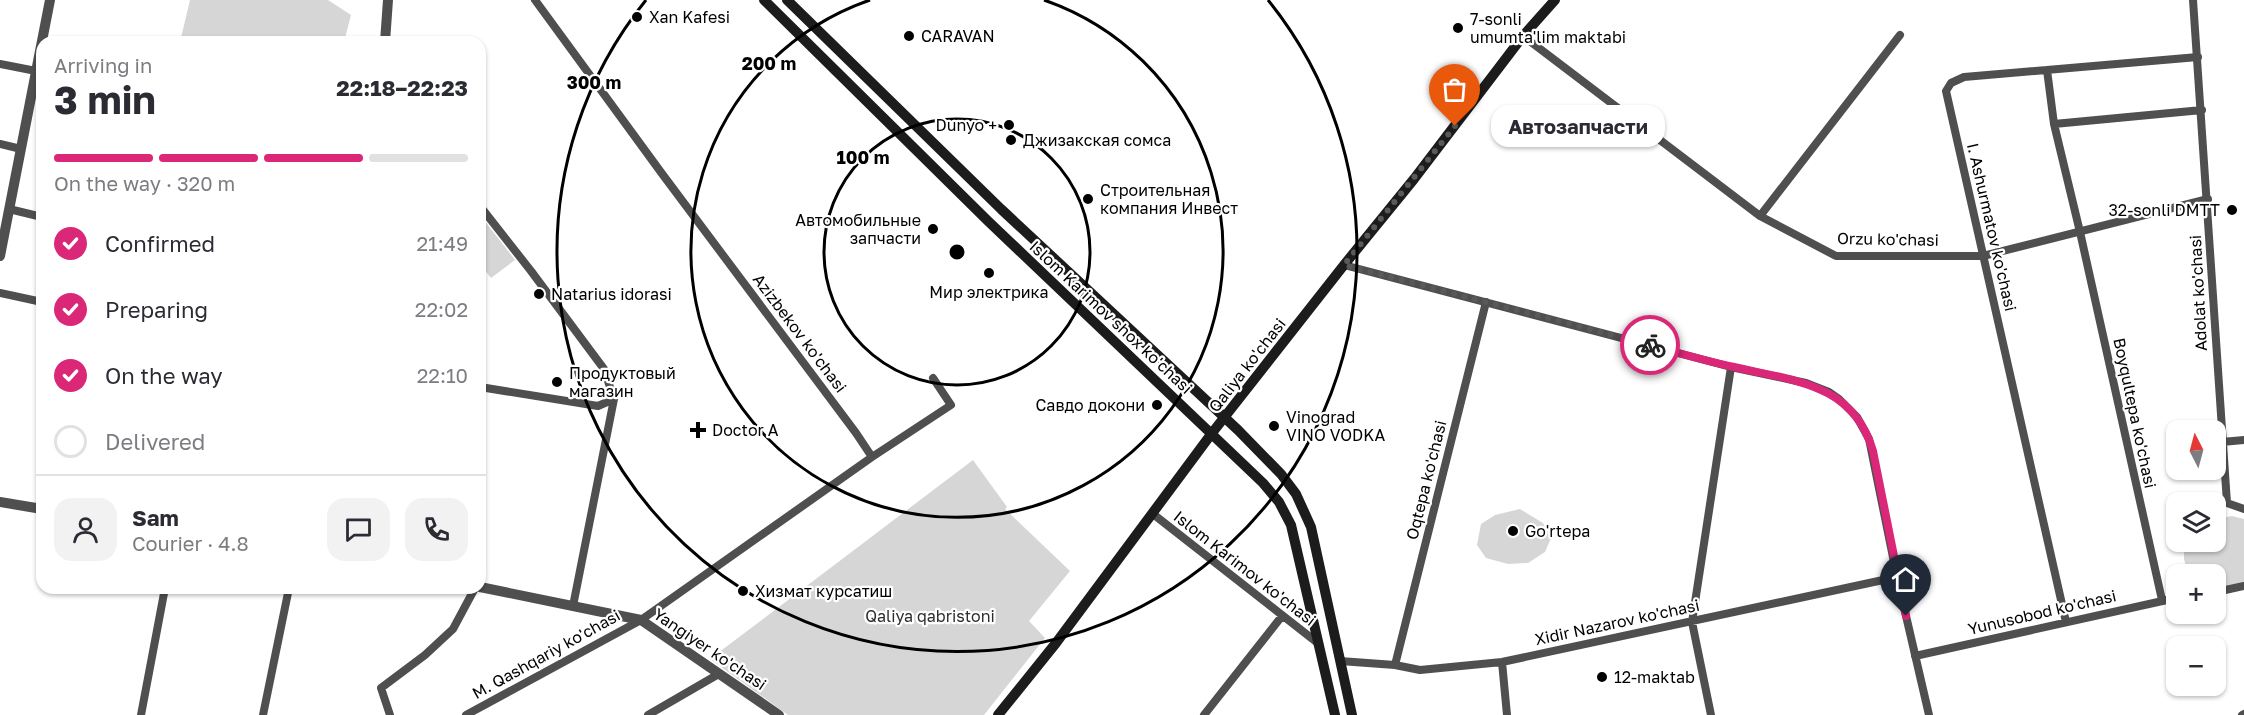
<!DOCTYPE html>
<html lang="en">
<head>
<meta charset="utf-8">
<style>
	body { margin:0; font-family:"Golos Text",sans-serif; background:#f2f2f3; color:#2b2b33; height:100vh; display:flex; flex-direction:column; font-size:22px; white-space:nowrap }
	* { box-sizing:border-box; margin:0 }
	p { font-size:20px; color:#7c7c81 }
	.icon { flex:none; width:33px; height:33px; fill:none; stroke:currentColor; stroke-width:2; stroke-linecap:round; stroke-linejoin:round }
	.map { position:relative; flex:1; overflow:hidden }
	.side { position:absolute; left:36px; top:36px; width:450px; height:558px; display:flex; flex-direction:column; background:#fff; border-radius:18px; box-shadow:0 2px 4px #0004 }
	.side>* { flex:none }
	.needle { width:39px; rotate:354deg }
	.tools { position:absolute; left:2166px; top:420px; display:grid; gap:12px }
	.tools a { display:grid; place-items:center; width:60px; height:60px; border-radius:12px; background:#fff; box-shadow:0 2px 4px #0004; font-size:30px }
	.pin { position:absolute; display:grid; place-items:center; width:51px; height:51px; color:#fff; margin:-62px -26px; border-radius:50% 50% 50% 0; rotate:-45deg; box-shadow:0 0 6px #0007 }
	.pin .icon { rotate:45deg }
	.courier { position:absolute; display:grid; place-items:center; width:60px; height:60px; margin:-30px; border:4px solid #db2777; border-radius:50%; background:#fff; color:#222; box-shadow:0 2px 8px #0007 }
	.bubble { position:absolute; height:42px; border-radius:18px; background:#fff; box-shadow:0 2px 4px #0004; font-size:20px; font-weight:700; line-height:42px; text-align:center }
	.overview em { font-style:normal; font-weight:700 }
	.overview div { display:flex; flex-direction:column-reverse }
	.overview { display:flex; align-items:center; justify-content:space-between; height:102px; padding:0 18px }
	h1 { font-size:39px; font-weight:700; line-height:45px }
	.bar { display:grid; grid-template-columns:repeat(4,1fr); gap:9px 6px; align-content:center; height:72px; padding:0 18px }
	.bar i { height:8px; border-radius:4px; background:#e1e1e2 }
	.bar .on { background:#db2777 }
	.bar p { grid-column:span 4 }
	.line { display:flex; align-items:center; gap:15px; padding:0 18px; border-top:2px solid #e1e1e2 }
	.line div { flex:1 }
	.round { display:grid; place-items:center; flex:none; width:63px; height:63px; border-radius:18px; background:#f2f2f3 }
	ol { padding:0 18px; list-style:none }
	li { display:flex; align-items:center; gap:18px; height:66px }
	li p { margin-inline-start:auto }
	li .icon { padding:6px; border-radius:50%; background:#db2777; color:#fff; stroke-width:4 }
	li:last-child { color:#7c7c81 }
	li i { width:33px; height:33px; border:3px solid #e1e1e2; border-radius:50% }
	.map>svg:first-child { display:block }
	.green { fill:#d6d6d6 }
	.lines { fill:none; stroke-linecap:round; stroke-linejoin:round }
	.minor { stroke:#4f4f4f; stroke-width:8 }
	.tertiary { stroke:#4f4f4f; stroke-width:10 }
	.secondary { stroke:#1c1c1c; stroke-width:10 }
	.done { stroke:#595959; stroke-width:6; stroke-dasharray:0 10.8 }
	.route { stroke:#db2777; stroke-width:8 }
	.ring { fill:none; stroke:#000; stroke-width:3 }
	.poi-dot { fill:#000; stroke:#fff; stroke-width:2 }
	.labels { text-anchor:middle; stroke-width:4.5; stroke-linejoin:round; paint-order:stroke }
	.poi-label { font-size:16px; fill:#000; stroke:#fff; text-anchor:start }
	.street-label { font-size:16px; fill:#000; stroke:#fff }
	.park-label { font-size:16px; fill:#2d2d2d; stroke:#fff }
	.centre { fill:#000; stroke:#fff; stroke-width:3 }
	.ring-label { font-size:18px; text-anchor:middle; font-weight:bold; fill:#000; stroke:#fff; stroke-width:4.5; stroke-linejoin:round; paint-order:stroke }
</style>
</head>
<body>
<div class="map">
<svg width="2244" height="715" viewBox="0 0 2244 715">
	<rect width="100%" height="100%" fill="#fff"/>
	<path class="green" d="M190,0H328L351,15L344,42H180Z
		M480,215L515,260L491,278L480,264Z
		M973,460L1007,507L1005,509L1070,571L1029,621L1045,638L984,715H788L710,659Z
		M1520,509L1543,523L1551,538L1545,552L1528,563L1508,564L1486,558L1477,545L1481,524L1495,515Z
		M2232,516L2244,519V583L2232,586H2216V574H2188L2184,559V542H2216V519Z"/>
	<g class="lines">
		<path class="minor" d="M2193,0L2227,503L2244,509
			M1523,36L1760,216L1836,256H1983L2208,199
			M0,64L36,71
			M2047,70L2054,124L2080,232L2162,600
			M2054,124L2202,110
			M0,144L21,149
			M480,206L531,271L604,369L614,399
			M9,209L42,217
			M1760,216L1900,35
			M1344,265L1731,367L1806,383L1829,392L1839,399L1857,417L1869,439L1897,577L1929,715
			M0,293L42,302
			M480,387L598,406L614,399L573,606
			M2222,442L2244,440
			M872,457L951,405L933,378
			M1153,514L1319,644
			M2216,592L2244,586
			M2066,622L1946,91L1951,83L1964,77L2198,57
			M1915,656L2176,598
			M1340,661L1395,665L1420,670L1502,662L1897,577
			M1502,662L1507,715
			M1395,665L1486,302
			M141,715L165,588
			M263,715L289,588
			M390,715L381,688L425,655L453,629L475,588
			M466,715L641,620L872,457L856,433L663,175L535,0
			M648,715L717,675
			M1204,715L1282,616
			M1711,715L1692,622L1731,367
			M2242,715L2244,714"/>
		<path class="tertiary" d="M385,42L388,0
			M0,256L50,0
			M0,502L42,509
			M480,587L641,620L779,715"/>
		<path class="secondary" d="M764,0L989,222L1263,483L1279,502L1291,525L1335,715
			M787,0L1001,209L1238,430L1281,474L1296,494L1311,527L1352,715
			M998,715L1056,643L1212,433L1344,265L1414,179L1523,36L1555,0"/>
	</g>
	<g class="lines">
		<path class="done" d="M1455,126L1344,265L1650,345"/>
		<path class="route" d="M1650,345C1678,353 1706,361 1734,367C1794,381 1853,383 1873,451L1906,616"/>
	</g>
	<g class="ring">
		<circle cx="957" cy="252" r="133"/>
		<path d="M1044 0A266 266 0 1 1 870 0"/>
		<path d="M1268 0A400 400 0 1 1 646 0"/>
	</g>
	<g class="poi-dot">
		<circle cx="637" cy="17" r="6"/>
		<circle cx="1458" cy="28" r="6"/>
		<circle cx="909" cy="36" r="6"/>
		<circle cx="1009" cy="125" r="6"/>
		<circle cx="1011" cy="140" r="6"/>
		<circle cx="1088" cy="199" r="6"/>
		<circle cx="2232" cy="210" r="6"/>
		<circle cx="933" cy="229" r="6"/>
		<circle cx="989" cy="273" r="6"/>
		<circle cx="539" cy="294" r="6"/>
		<circle cx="557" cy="382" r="6"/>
		<circle cx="1157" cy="405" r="6"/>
		<circle cx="1274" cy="426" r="6"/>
		<path d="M695 421h6v6h6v6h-6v6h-6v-6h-6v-6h6z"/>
		<circle cx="1513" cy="531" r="6"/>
		<circle cx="743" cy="591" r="6"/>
		<circle cx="1602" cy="677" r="6"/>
	</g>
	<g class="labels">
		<g class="poi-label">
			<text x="649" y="23">Xan Kafesi</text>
			<text x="1470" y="25">7-sonli<tspan x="1470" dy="18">umumta'lim maktabi</tspan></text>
			<text x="921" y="42">CARAVAN</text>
			<text x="997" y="131" text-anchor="end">Dunyo +</text>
			<text x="1023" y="146">Джизакская сомса</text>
			<text x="1100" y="196">Строительная<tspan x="1100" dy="18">компания Инвест</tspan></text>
			<text x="2220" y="216" text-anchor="end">32-sonli DMTT</text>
			<text x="921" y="226" text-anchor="end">Автомобильные<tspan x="921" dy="18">запчасти</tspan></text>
			<text x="989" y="298" text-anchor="middle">Мир электрика</text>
			<text x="551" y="300">Natarius idorasi</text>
			<text x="569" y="379">Продуктовый<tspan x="569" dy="18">магазин</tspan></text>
			<text x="1145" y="411" text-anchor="end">Савдо докони</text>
			<text x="1286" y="423">Vinograd<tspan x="1286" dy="18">VINO VODKA</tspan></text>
			<text x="712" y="436">Doctor A</text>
			<text x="1525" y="537">Go'rtepa</text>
			<text x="755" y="597">Хизмат курсатиш</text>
			<text x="1614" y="683">12-maktab</text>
		</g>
		<g class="street-label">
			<text transform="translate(1992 227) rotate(77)" y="6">I. Ashurmatov ko'chasi</text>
			<text transform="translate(1888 239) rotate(1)" y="6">Orzu ko'chasi</text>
			<text transform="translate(2198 293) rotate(-93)" y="6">Adolat ko'chasi</text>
			<text transform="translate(1111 317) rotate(43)" y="6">Islom Karimov shox ko'chasi</text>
			<text transform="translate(800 333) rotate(53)" y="6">Azizbekov ko'chasi</text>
			<text transform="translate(1247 365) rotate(-52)" y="6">Qaliya ko'chasi</text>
			<text transform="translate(2135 413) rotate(78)" y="6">Boyqultepa ko'chasi</text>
			<text transform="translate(1426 480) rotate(-76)" y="6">Oqtepa ko'chasi</text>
			<text transform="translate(1245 568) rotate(38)" y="6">Islom Karimov ko'chasi</text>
			<text transform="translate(2042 612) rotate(-13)" y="6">Yunusobod ko'chasi</text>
			<text transform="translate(1617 622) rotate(-12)" y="6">Xidir Nazarov ko'chasi</text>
			<text transform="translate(710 649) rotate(34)" y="6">Yangiyer ko'chasi</text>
			<text transform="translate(546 654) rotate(-29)" y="6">M. Qashqariy ko'chasi</text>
		</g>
		<g class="park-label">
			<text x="930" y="622">Qaliya qabristoni</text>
		</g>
	</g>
	<circle cx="957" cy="252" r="9" class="centre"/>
	<g class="ring-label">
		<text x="769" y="70">200 m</text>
		<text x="594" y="89">300 m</text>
		<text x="863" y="164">100 m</text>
	</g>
</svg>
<div class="tools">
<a><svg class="needle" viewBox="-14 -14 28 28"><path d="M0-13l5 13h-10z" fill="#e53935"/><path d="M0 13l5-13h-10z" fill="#7c7c81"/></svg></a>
<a><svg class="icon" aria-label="layers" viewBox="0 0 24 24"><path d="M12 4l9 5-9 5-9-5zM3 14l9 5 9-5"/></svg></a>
<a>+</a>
<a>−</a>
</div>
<div class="pin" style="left:1455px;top:126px;background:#ea580c"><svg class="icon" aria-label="bag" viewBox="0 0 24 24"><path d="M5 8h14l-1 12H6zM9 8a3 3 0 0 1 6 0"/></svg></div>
<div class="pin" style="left:1906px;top:616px;background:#1f2937"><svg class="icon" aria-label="home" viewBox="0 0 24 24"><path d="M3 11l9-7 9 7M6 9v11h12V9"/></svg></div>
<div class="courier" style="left:1650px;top:345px"><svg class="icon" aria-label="bike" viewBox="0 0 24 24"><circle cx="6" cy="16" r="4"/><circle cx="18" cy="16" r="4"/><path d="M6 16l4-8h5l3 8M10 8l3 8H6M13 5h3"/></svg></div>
<div class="bubble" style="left:1491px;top:105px;width:174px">Автозапчасти</div>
<section class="side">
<div class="overview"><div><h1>3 min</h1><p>Arriving in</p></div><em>22:18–22:23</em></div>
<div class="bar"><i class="on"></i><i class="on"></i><i class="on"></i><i></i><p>On the way · 320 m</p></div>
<ol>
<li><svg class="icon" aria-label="check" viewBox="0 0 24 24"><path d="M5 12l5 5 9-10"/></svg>Confirmed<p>21:49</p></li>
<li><svg class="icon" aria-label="check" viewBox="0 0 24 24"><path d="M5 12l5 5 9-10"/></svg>Preparing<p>22:02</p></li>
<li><svg class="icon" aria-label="check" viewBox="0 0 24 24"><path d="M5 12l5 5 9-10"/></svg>On the way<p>22:10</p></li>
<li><i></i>Delivered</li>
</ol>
<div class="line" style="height:108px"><a class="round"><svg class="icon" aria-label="person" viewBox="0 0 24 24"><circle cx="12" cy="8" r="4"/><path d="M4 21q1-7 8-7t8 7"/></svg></a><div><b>Sam</b><p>Courier · 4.8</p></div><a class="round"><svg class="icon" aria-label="chat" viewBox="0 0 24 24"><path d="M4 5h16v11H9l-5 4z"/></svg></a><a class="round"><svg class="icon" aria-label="phone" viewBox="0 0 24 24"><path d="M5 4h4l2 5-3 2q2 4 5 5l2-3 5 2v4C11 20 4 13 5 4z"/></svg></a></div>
</section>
</div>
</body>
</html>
